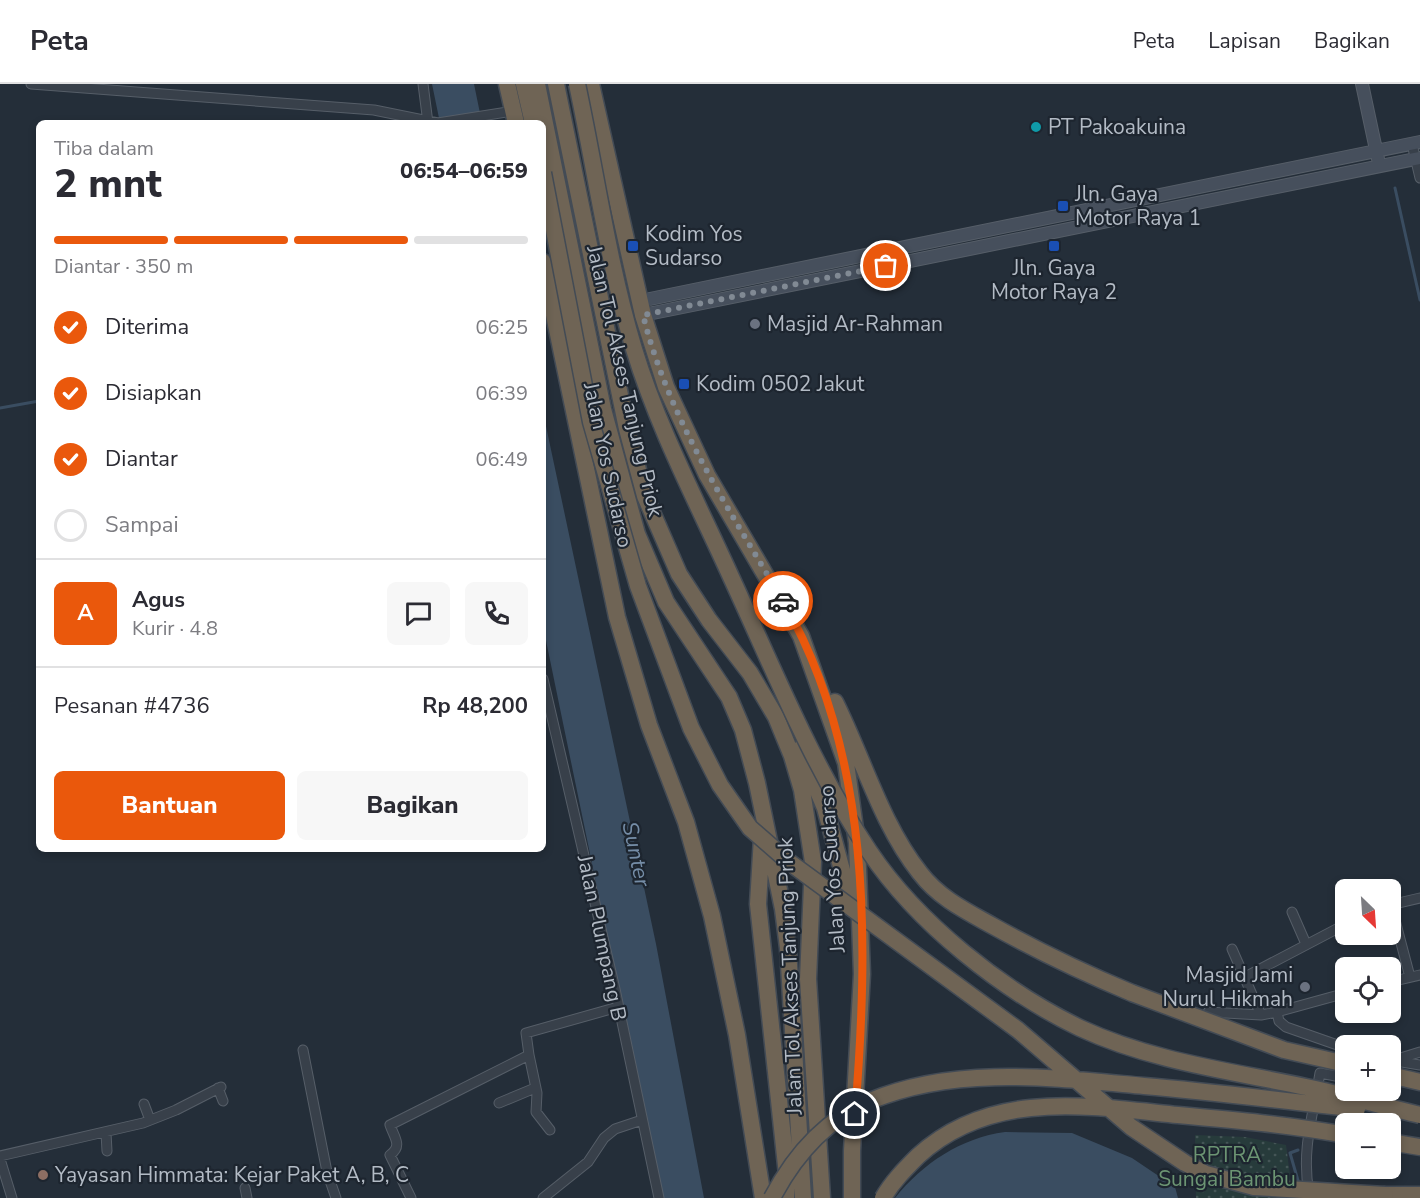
<!DOCTYPE html>
<html lang="id">
<head>
<meta charset="utf-8">
<style>
	body { margin:0; font-family:"Nunito Sans",sans-serif; background:#f7f7f7; color:#2b2b33; height:100vh; display:flex; flex-direction:column; font-size:22px; white-space:nowrap }
	* { box-sizing:border-box; margin:0 }
	p { font-size:20px; color:#7c7c81 }
	.icon { flex:none; width:33px; height:33px; fill:none; stroke:currentColor; stroke-width:2; stroke-linecap:round; stroke-linejoin:round }
	.map { position:relative; flex:1; overflow:hidden }
	.sheet { position:absolute; left:36px; top:36px; width:510px; height:732px; display:flex; flex-direction:column; background:#fff; border-radius:9px; box-shadow:0 3px 9px #0003 }
	.sheet>* { flex:none }
	.needle { width:39px; rotate:155deg }
	.buttons { position:absolute; left:1335px; top:795px; display:grid; gap:12px }
	.buttons a { display:grid; place-items:center; width:66px; height:66px; border-radius:9px; background:#fff; box-shadow:0 3px 9px #0003; font-size:30px }
	.pin { position:absolute; display:grid; place-items:center; width:51px; height:51px; color:#fff; margin:-26px; border:3px solid #fff; border-radius:50%; box-shadow:0 2px 6px #0007 }
	.courier { position:absolute; display:grid; place-items:center; width:60px; height:60px; margin:-30px; border:4px solid #ea580c; border-radius:50%; background:#fff; color:#222; box-shadow:0 2px 8px #0007 }
	.overview em { font-style:normal; font-weight:800 }
	.overview div { display:flex; flex-direction:column-reverse }
	.overview { display:flex; align-items:center; justify-content:space-between; height:102px; padding:0 18px }
	h1 { font-size:39px; font-weight:800; line-height:45px }
	.bar { display:grid; grid-template-columns:repeat(4,1fr); gap:9px 6px; align-content:center; height:72px; padding:0 18px }
	.bar i { height:8px; border-radius:4px; background:#e1e1e2 }
	.bar .selected { background:#ea580c }
	.bar p { grid-column:span 4 }
	.line { display:flex; align-items:center; gap:15px; padding:0 18px; border-top:2px solid #e1e1e2 }
	.line div { flex:1 }
	.round { display:grid; place-items:center; flex:none; width:63px; height:63px; border-radius:9px; background:#f7f7f7 }
	ol { padding:0 18px; list-style:none }
	li { display:flex; align-items:center; gap:18px; height:66px }
	li p { margin-inline-start:auto }
	li .icon { padding:6px; border-radius:50%; background:#ea580c; color:#fff; stroke-width:4 }
	li:last-child { color:#7c7c81 }
	li i { width:33px; height:33px; border:3px solid #e1e1e2; border-radius:50% }
	.action { display:flex; gap:12px; margin-top:auto; padding:12px 18px }
	.action a { flex:1; height:69px; border-radius:9px; background:#ea580c; color:#fff; font-size:24px; font-weight:800; line-height:69px; text-align:center }
	.action a+a { background:#f7f7f7; color:#2b2b33 }
	header { display:flex; align-items:center; gap:36px; box-sizing:border-box; height:84px; padding:0 30px; background:#fff; border-bottom:2px solid #e1e1e2 }
	header strong { font-size:28px }
	nav { display:flex; gap:33px; margin-inline-start:auto; font-size:21px }
	.map>svg:first-child { display:block }
	.park { fill:url(#park-dots) }
	.water { fill:#3a4d61 }
	.lines { fill:none; stroke-linecap:round; stroke-linejoin:round }
	.stream { stroke:#3a4d61; stroke-width:3 }
	.street-casing { stroke:#565e68; stroke-width:11 }
	.secondary-casing { stroke:#565e68; stroke-width:14 }
	.highway-casing { stroke:#434b55; stroke-width:19 }
	.street { stroke:#38404a; stroke-width:9 }
	.secondary { stroke:#464f5c; stroke-width:12 }
	.highway { stroke:#6f6455; stroke-width:16 }
	.highway-bridge-casing { stroke:#434b55; stroke-width:19; stroke-linecap:butt }
	.highway-bridge { stroke:#6f6455; stroke-width:16 }
	.done { stroke:#818a94; stroke-width:6; stroke-dasharray:0 10.8 }
	.route { stroke:#ea580c; stroke-width:8 }
	.culture-dot { fill:#0f9aa8; stroke:#1d252f; stroke-width:2 }
	.transit-dot { fill:#1a4fb4; stroke:#1d252f; stroke-width:2 }
	.worship-dot { fill:#6b7280; stroke:#1d252f; stroke-width:2 }
	.education-dot { fill:#8d6e63; stroke:#1d252f; stroke-width:2 }
	.labels { text-anchor:middle; stroke-width:4.5; stroke-linejoin:round; paint-order:stroke }
	.poi-label { font-size:21px; fill:#b3bbc5; stroke:#1d252f; text-anchor:start }
	.street-label { font-size:21px; fill:#b3bbc5; stroke:#1d252f }
	.park-label { font-size:21px; fill:#6c9573; stroke:#1d252f }
	.water-label { font-size:22px; font-style:italic; fill:#758da7; stroke:#1d252f }
</style>
</head>
<body>
<header>
<strong>Peta</strong>
<nav><a>Peta</a><a>Lapisan</a><a>Bagikan</a></nav>
</header>
<div class="map">
<svg width="1420" height="1114" viewBox="0 0 1420 1114">
	<defs>
		<pattern id="park-dots" width="8" height="8" patternUnits="userSpaceOnUse" patternTransform="scale(1.5)"><rect width="8" height="8" fill="#273b3b"/><path d="M2 2h.1M6 6h.1" fill="none" stroke="#445556" stroke-width="1.8" stroke-linecap="round"/></pattern>
	</defs>
	<rect width="100%" height="100%" fill="#242e39"/>
	<path class="park" d="M1195,1051L1245,1053L1286,1061L1293,1114H1196Z"/>
	<path class="water" d="M432,0H474L482,39H440Z
		M543,328L656,860L704,1114H661L543,542Z
		M1005,1048L1072,1049L1132,1074L1175,1103L1178,1114H895C923,1079 961,1054 1005,1048Z"/>
	<g class="lines">
		<path class="stream" d="M1395,104L1420,216
			M0,324L39,317
			M1298,1066L1290,1069L1299,1100"/>
		<defs>
			<path id="street" d="M31,0L374,26L438,39L513,27
				M423,0L428,39
				M1412,60L1420,94
				M543,595L615,905L659,1114
				M1390,821L1420,814
				M1391,821L1410,893
				M1292,828L1306,860
				M1232,865L1261,931
				M1245,893L1346,840
				M1390,898L1420,891
				M1346,909L1277,928L1279,937L1286,943L1346,964
				M1208,928L1261,931L1277,928
				M303,966L327,1088L336,1114
				M529,971L537,1009L536,1028L550,1046
				M1390,976L1420,981
				M1394,976L1420,968
				M218,1004L223,1017
				M499,1019L535,1004
				M144,1020L150,1036
				M106,1049L107,1067
				M0,1072L143,1039L176,1026L221,1003
				M0,1075L12,1114
				M245,1104L247,1114
				M1309,1109C1301,1067 1313,1031 1320,989L1346,994
				M411,1114L390,1071C403,1062 394,1053 390,1041L529,971L526,949L618,923
				M543,1114L588,1078L604,1054L615,1045L642,1036"/>
			<path id="secondary" d="M1362,0L1378,75
				M640,217L1420,58
				M643,231L1420,74"/>
			<path id="highway" d="M507,0L516,39
				M524,0L533,39
				M537,0L603,325L637,450L666,518L729,613L743,646L757,699L783,825L788,864L803,1114
				M556,0L627,345L645,412L679,490L709,536L750,589L776,633L792,672L802,706L813,778L808,895L822,1114
				M591,0L643,231L666,303L707,391L801,552L846,679L857,759L862,890L852,1067V1114
				M543,178L617,533L649,641L686,738L712,832L737,951L763,1114
				M835,618C863,674 881,740 920,789C939,814 966,827 993,842C1038,867 1084,889 1132,909
				M800,665L825,724L851,819
				M762,753L758,820L787,1091L786,1114
				M1390,991L1420,998
				M1390,1058L1420,1063
				M1373,1114L1385,1111H1420"/>
		</defs>
		<use href="#street" class="street-casing"/>
		<use href="#secondary" class="secondary-casing"/>
		<use href="#highway" class="highway-casing"/>
		<use href="#street" class="street"/>
		<use href="#secondary" class="secondary"/>
		<use href="#highway" class="highway"/>
		<defs>
			<path id="highway-bridge" d="M577,0C596,88 608,179 634,265C658,344 697,418 731,493C774,586 812,682 869,767C917,839 1003,907 1080,944C1151,977 1230,987 1306,1003C1344,1011 1382,1022 1420,1031
				M543,89L591,338L638,502L691,644L720,701L750,744L789,778L1018,946L1131,1043L1185,1079L1206,1090L1254,1103L1385,1111
				M1132,909L1284,966L1346,980
				M772,1114C794,1072 825,1036 870,1017C955,981 1055,994 1144,1002C1215,1008 1286,1017 1357,1025
				M883,1114C892,1098 905,1085 918,1072C991,1005 1088,1022 1178,1031C1234,1036 1290,1041 1346,1051"/>
		</defs>
		<use href="#highway-bridge" class="highway-bridge-casing"/>
		<use href="#highway-bridge" class="highway-bridge"/>
	</g>
	<g class="lines">
		<path class="done" d="M783,517C729,425 669,336 643,231L886,182"/>
		<path class="route" d="M783,517C872,671 869,858 855,1030"/>
	</g>
	<circle class="culture-dot" cx="1036" cy="43" r="6"/>
	<g class="transit-dot">
		<rect x="1057" y="116" width="12" height="12" rx="3"/>
		<rect x="627" y="156" width="12" height="12" rx="3"/>
		<rect x="1048" y="156" width="12" height="12" rx="3"/>
		<rect x="678" y="294" width="12" height="12" rx="3"/>
	</g>
	<g class="worship-dot">
		<circle cx="755" cy="240" r="6"/>
		<circle cx="1305" cy="903" r="6"/>
	</g>
	<circle class="education-dot" cx="43" cy="1091" r="6"/>
	<g class="labels">
		<g class="poi-label">
			<text x="1048" y="50">PT Pakoakuina</text>
			<text x="1075" y="117">Jln. Gaya<tspan x="1075" dy="24">Motor Raya 1</tspan></text>
			<text x="645" y="157">Kodim Yos<tspan x="645" dy="24">Sudarso</tspan></text>
			<text x="1054" y="191" text-anchor="middle">Jln. Gaya<tspan x="1054" dy="24">Motor Raya 2</tspan></text>
			<text x="767" y="247">Masjid Ar-Rahman</text>
			<text x="696" y="307">Kodim 0502 Jakut</text>
			<text x="1293" y="898" text-anchor="end">Masjid Jami<tspan x="1293" dy="24">Nurul Hikmah</tspan></text>
			<text x="55" y="1098">Yayasan Himmata: Kejar Paket A, B, C</text>
		</g>
		<g class="street-label">
			<text transform="translate(625 297) rotate(77)" y="7">Jalan Tol Akses Tanjung Priok</text>
			<text transform="translate(608 381) rotate(78)" y="7">Jalan Yos Sudarso</text>
			<text transform="translate(832 785) rotate(-94)" y="7">Jalan Yos Sudarso</text>
			<text transform="translate(602 854) rotate(78)" y="7">Jalan Plumpang B</text>
			<text transform="translate(790 892) rotate(-92)" y="7">Jalan Tol Akses Tanjung Priok</text>
		</g>
		<g class="park-label">
			<text x="1227" y="1078">RPTRA<tspan x="1227" dy="24">Sungai Bambu</tspan></text>
		</g>
		<g class="water-label">
			<text transform="translate(637 770) rotate(78)" y="8">Sunter</text>
		</g>
	</g>
</svg>
<div class="buttons">
<a><svg class="needle" viewBox="-14 -14 28 28"><path d="M0-13l5 13h-10z" fill="#e53935"/><path d="M0 13l5-13h-10z" fill="#7c7c81"/></svg></a>
<a><svg class="icon" aria-label="locate" viewBox="0 0 24 24"><circle cx="12" cy="12" r="6"/><path d="M12 2v4M12 18v4M2 12h4M18 12h4"/></svg></a>
<a>+</a>
<a>−</a>
</div>
<div class="pin" style="left:886px;top:182px;background:#ea580c"><svg class="icon" aria-label="bag" viewBox="0 0 24 24"><path d="M5 8h14l-1 12H6zM9 8a3 3 0 0 1 6 0"/></svg></div>
<div class="pin" style="left:855px;top:1030px;background:#1f2937"><svg class="icon" aria-label="home" viewBox="0 0 24 24"><path d="M3 11l9-7 9 7M6 9v11h12V9"/></svg></div>
<div class="courier" style="left:783px;top:517px"><svg class="icon" aria-label="car" viewBox="0 0 24 24"><path d="M5 17H2v-5l4-1 3-4h7l3 4 3 1v5h-3M9 17h6M6 11h13"/><circle cx="7" cy="17" r="2"/><circle cx="17" cy="17" r="2"/></svg></div>
<section class="sheet">
<div class="overview"><div><h1>2 mnt</h1><p>Tiba dalam</p></div><em>06:54–06:59</em></div>
<div class="bar"><i class="selected"></i><i class="selected"></i><i class="selected"></i><i></i><p>Diantar · 350 m</p></div>
<ol>
<li><svg class="icon" aria-label="check" viewBox="0 0 24 24"><path d="M5 12l5 5 9-10"/></svg>Diterima<p>06:25</p></li>
<li><svg class="icon" aria-label="check" viewBox="0 0 24 24"><path d="M5 12l5 5 9-10"/></svg>Disiapkan<p>06:39</p></li>
<li><svg class="icon" aria-label="check" viewBox="0 0 24 24"><path d="M5 12l5 5 9-10"/></svg>Diantar<p>06:49</p></li>
<li><i></i>Sampai</li>
</ol>
<div class="line" style="height:108px"><b class="round" style="background:#ea580c;color:#fff">A</b><div><b>Agus</b><p>Kurir · 4.8</p></div><a class="round"><svg class="icon" aria-label="chat" viewBox="0 0 24 24"><path d="M4 5h16v11H9l-5 4z"/></svg></a><a class="round"><svg class="icon" aria-label="phone" viewBox="0 0 24 24"><path d="M5 4h4l2 5-3 2q2 4 5 5l2-3 5 2v4C11 20 4 13 5 4z"/></svg></a></div>
<div class="line" style="height:78px"><div>Pesanan #4736</div><b>Rp 48,200</b></div>
<div class="action"><a>Bantuan</a><a>Bagikan</a></div>
</section>
</div>
</body>
</html>
